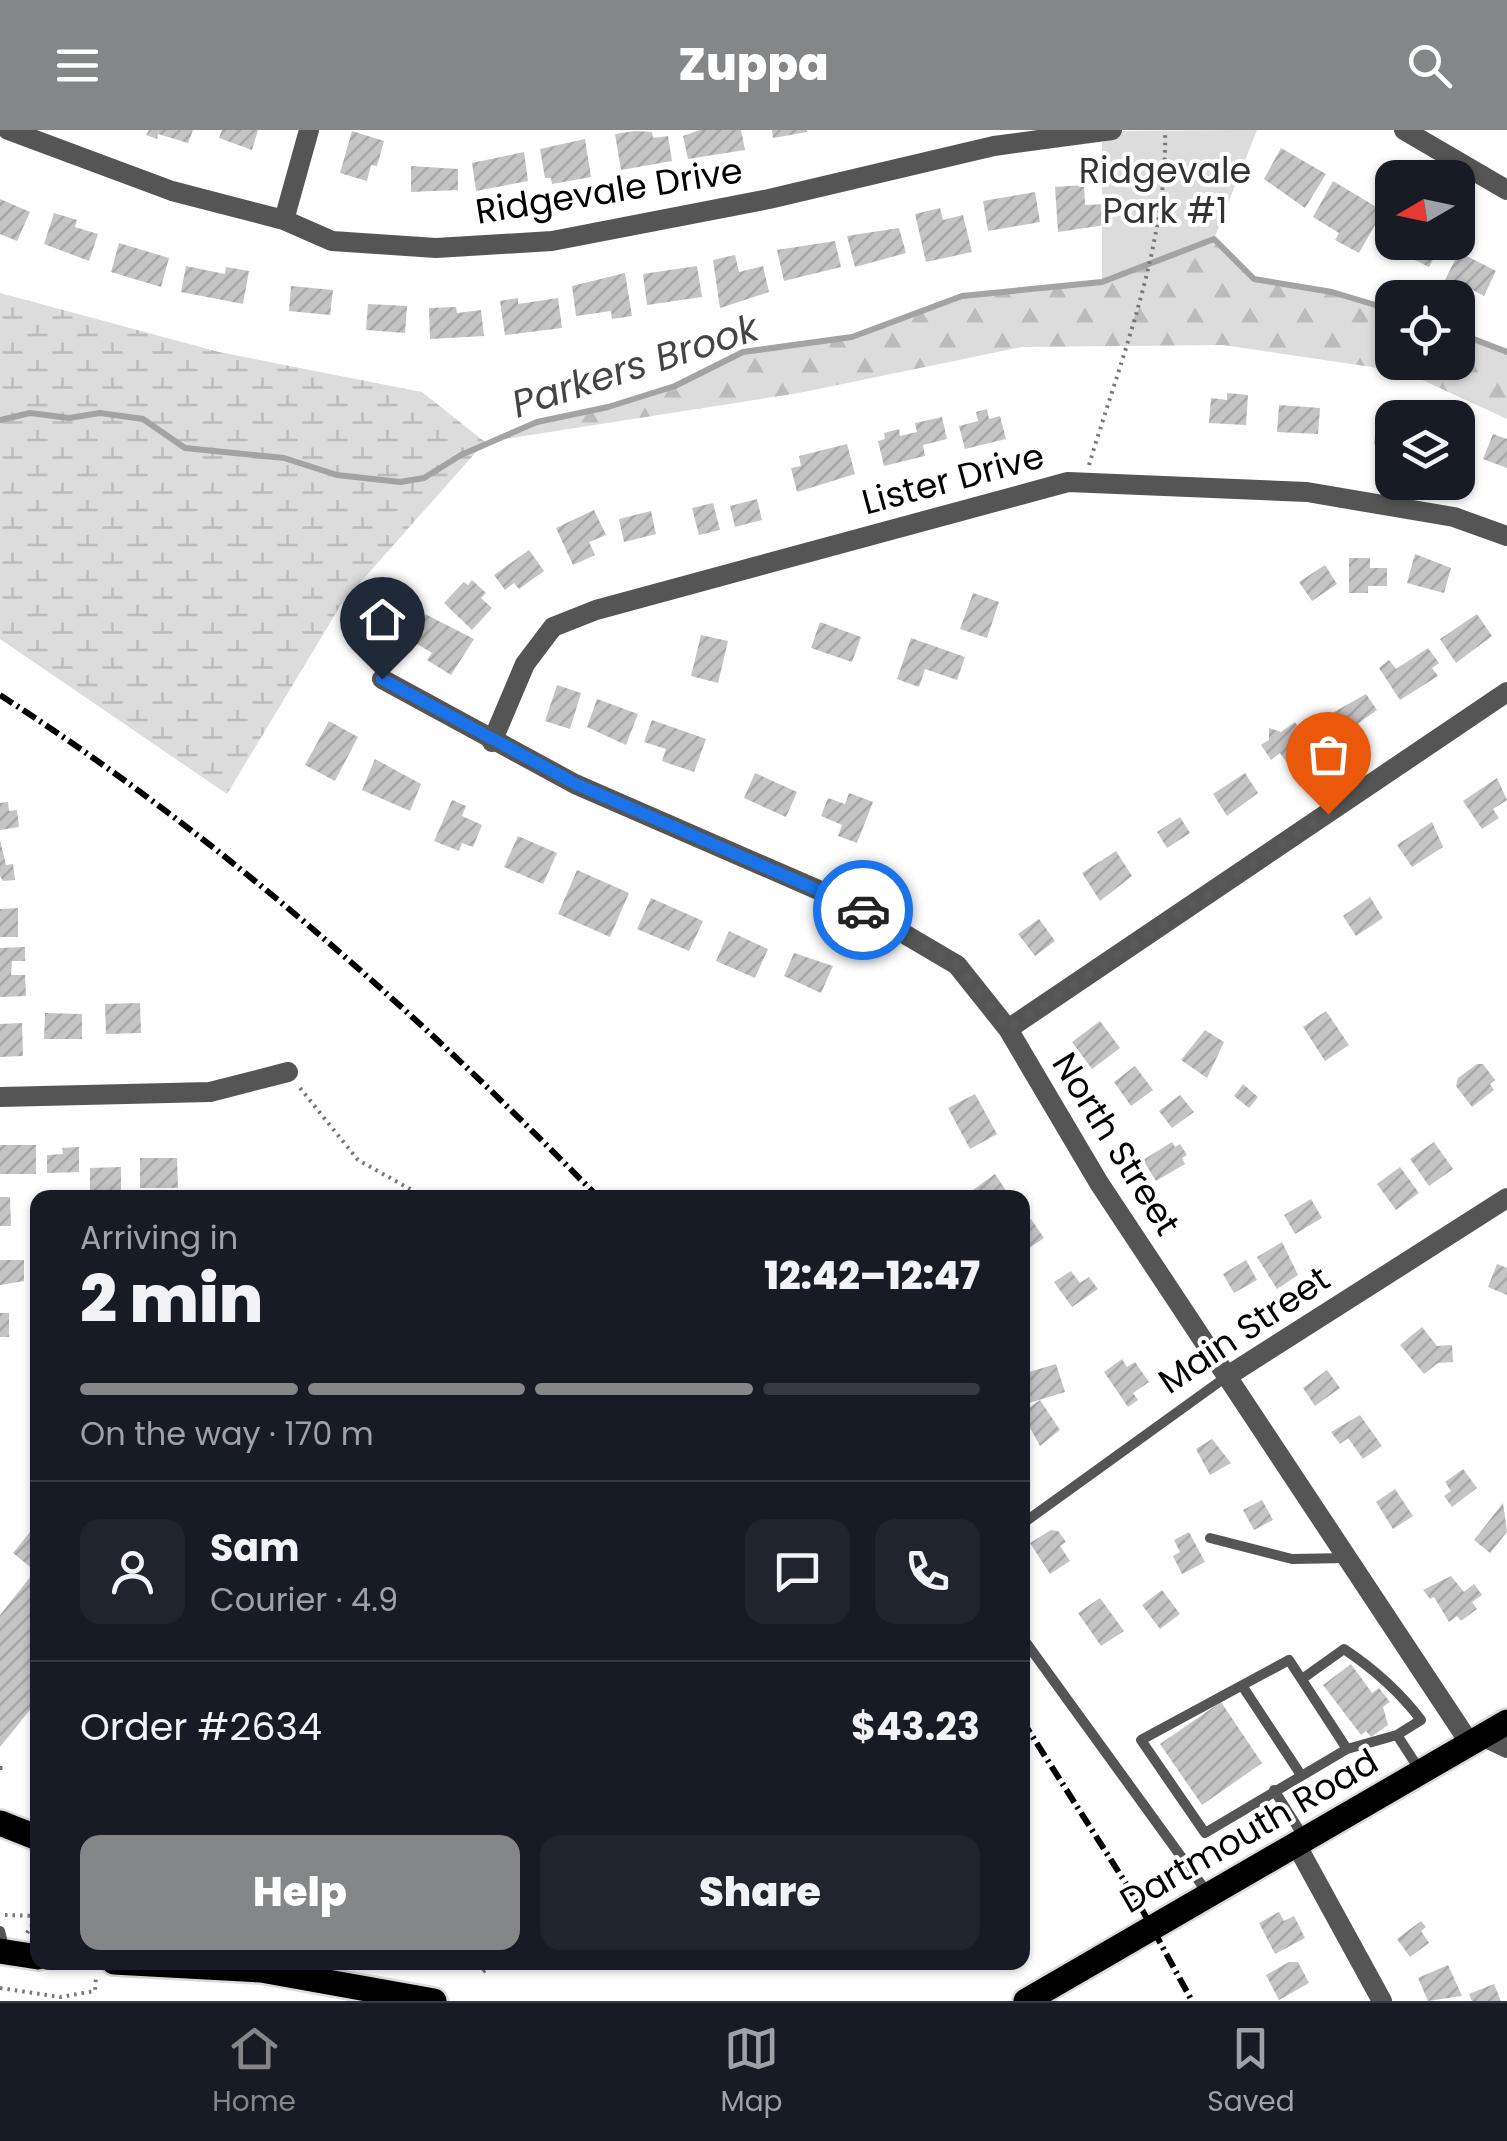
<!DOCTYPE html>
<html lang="en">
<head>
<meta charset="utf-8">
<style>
	body { margin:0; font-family:Poppins,sans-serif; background:#20242c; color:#f1f3f6; height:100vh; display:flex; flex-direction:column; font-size:38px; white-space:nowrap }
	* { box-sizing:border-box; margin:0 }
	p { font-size:32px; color:#9ea1a6 }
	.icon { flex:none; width:55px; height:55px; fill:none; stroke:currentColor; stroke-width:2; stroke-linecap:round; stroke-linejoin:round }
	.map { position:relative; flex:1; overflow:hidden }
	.sheet { position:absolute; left:30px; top:1060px; width:1000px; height:780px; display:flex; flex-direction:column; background:#171b24; border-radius:20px; box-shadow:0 2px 8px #0004 }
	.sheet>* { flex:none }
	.needle { width:65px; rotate:261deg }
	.controls { position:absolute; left:1375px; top:30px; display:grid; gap:20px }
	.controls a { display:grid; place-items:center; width:100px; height:100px; border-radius:20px; background:#171b24; box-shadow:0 2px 8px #0004; font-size:50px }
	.pin { position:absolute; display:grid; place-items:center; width:85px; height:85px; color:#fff; margin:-102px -42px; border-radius:50% 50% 50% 0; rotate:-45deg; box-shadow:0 0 10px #0007 }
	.pin .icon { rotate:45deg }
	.courier { position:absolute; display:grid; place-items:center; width:100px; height:100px; margin:-50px; border:8px solid #1a73e8; border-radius:50%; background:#fff; color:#222; box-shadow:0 2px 12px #0007 }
	.summary em { font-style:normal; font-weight:800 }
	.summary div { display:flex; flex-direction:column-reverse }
	.summary { display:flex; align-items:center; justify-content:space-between; height:170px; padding:0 50px }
	h1 { font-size:65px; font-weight:800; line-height:75px }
	.bar { display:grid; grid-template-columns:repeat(4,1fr); gap:15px 10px; align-content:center; height:120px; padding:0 50px }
	.bar i { height:12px; border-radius:8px; background:#363941 }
	.bar .on { background:#858687 }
	.bar p { grid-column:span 4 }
	.line { display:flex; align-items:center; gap:25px; padding:0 50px; border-top:2px solid #363941 }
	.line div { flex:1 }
	.round { display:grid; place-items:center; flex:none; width:105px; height:105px; border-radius:20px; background:#20242c }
	.action { display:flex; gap:20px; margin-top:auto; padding:20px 50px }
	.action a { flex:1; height:115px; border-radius:20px; background:#858687; color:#fff; font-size:40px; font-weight:800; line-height:115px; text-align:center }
	.action a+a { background:#20242c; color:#f1f3f6 }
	header { display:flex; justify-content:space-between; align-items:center; height:130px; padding:0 50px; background:#858687; color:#fff; font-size:45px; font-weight:800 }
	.tab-bar { display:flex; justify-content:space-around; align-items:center; height:140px; border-top:2px solid #363941; background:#171b24; font-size:28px; color:#9ea1a6 }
	.tab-bar a { display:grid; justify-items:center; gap:5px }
	.tab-bar .on { color:#858687 }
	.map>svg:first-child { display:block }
	.forest { fill:url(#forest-firs) }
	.wetland { fill:url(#wetland-marsh) }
	.park { fill:#dcdcdc }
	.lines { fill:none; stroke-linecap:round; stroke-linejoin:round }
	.stream { stroke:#a3a3a3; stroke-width:6 }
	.building { fill:url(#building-hatch) }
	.primary-casing { stroke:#dbdbdb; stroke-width:30 }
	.path { stroke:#777; stroke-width:4; stroke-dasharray:2.5 5; stroke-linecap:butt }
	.lane { stroke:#555; stroke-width:10 }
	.street { stroke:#555; stroke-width:20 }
	.primary { stroke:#000; stroke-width:25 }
	.rail { stroke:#000; stroke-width:6; stroke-dasharray:15 5 2.5 5; stroke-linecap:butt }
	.done { stroke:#595959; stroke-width:10; stroke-dasharray:0 18 }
	.route { stroke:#1a73e8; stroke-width:12 }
	.labels { text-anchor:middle; stroke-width:8; stroke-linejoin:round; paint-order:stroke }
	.park-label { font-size:35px; fill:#333; stroke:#fff }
	.street-label { font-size:35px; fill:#000; stroke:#fff }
	.water-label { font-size:38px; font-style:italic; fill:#444; stroke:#fff }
</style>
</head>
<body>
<header><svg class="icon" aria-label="menu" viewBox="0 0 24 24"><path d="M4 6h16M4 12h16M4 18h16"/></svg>Zuppa<svg class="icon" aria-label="search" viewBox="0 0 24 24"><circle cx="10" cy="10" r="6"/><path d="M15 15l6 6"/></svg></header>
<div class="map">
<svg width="1507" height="1871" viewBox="0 0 1507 1871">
	<defs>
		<pattern id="forest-firs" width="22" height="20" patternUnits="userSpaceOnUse" patternTransform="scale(2.5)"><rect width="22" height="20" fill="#dcdcdc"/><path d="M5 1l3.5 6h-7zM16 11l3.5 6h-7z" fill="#bbb"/></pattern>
		<pattern id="wetland-marsh" width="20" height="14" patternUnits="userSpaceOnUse" patternTransform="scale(2.5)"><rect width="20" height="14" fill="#dcdcdc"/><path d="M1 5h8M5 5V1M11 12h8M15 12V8" fill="none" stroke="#bbb"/></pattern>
		<pattern id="building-hatch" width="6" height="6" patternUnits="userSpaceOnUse" patternTransform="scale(2.5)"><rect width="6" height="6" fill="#c4c4c4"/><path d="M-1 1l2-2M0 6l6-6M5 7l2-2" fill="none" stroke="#a7a7a7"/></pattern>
	</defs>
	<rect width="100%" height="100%" fill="#fff"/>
	<path class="forest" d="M1214,109L1254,149L1332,162L1392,180V232H1458V204L1507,222V289L1405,242L1223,215L1022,217L799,263L485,312L537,292L608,277L675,256L743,222L852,207L962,166L1102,152Z"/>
	<path class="wetland" d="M0,163L219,222L422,262L485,312L342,473L227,664L0,509Z"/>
	<path class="park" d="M1257,0L1214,109L1102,152V1Z"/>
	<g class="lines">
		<path class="stream" d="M1458,203L1507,222
			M0,290L30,283L69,288L100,283L143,289L185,318L284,328L337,345L400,352L424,348L461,325L537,292L608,277L675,256L743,222L852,207L962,166L1102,152L1214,109L1254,149L1332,162L1392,180"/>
	</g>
	<path class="building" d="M149,0H193L188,13L158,4L157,9L146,5Z
		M222,0H258L252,20L219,8Z
		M700,0H741L745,20L688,29L683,6Z
		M772,0H807V2L773,8Z
		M352,1L384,11L377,36L371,35L367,51L340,43Z
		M635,1L652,2L653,8L668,6L672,31L621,40L615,4Z
		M585,9L591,47L552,54L551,48H545L540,19Z
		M1281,18L1326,44L1305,78L1264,49Z
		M524,22L528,51L476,61L472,33Z
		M411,36L458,39V60L411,62Z
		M1333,51L1383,81L1359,123L1335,110L1339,103L1313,87Z
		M1084,55L1085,75L1104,74L1105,95L1058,102L1055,57Z
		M1035,62L1040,92L988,101L983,71Z
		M0,69L30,82L17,111L0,104Z
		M940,78L943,90L963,85L972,122L926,132L915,84Z
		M54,83L77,90L75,97L98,104L89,131L44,114Z
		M1392,93V112L1441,115L1429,137L1381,113Z
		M899,98L906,123L855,137L847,106Z
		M835,111L841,137L784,151L777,120Z
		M119,113L169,128L161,157L111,142Z
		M1459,122L1496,141L1484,166L1456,151L1453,157L1444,152Z
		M735,125L739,142L763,136L769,162L720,178L713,130Z
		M186,136L225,144L226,137L249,141L243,174L181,162Z
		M697,136L702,167L647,175L643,144Z
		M625,143L632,186L612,189L611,181L576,186L572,156Z
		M291,156L333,160L330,185L289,181Z
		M518,168V174L558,168L562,198L505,205L500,171Z
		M368,174L407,176L405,203L366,200Z
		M456,177L457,183L481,180L484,206L430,209L429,178Z
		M1227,263L1248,265L1246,295L1209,293L1211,268L1227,270Z
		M1279,275L1320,278L1318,304L1277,302Z
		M987,279L989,289L1000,286L1006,309L965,319L959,296L978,291L976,282Z
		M942,287L947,309L923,315L925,326L884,336L878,311L885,309L884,303L899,299L900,306L917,302L915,293Z
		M1377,288L1392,290V316L1374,314Z
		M1493,304L1507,309V338L1483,329Z
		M847,314L855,344L797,362L791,338L801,336L799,326Z
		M757,369L762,390L735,397L730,376Z
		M713,373L720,400L699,405L692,378Z
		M594,380L606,405L589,412L595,425L573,435L556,398Z
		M651,381L656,404L624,412L619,389Z
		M529,420L544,441L519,459L514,453L505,460L494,445Z
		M1415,424L1451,438L1444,463L1407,453Z
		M1349,428H1370V438H1387V456H1368V463H1349Z
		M1325,435L1337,454L1312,471L1299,452Z
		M472,450L486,463L481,468L492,478L472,500L444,473L464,452L468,455Z
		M973,463L999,472L987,508L960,499Z
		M425,484L474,509L451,545L427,530L432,523L409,509Z
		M1477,484L1492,506L1456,533L1440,509Z
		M820,492L861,507L852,532L811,518Z
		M701,505L728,511L718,553L691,546Z
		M911,508L965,527L957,550L925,539L919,557L897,549Z
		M1428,518L1439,533L1432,538L1438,546L1400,570L1379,538L1389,530L1396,539Z
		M557,555L581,563L570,599L545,591Z
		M1366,564L1377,580L1342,605L1329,585Z
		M597,569L638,584L626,615L587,597Z
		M652,590L706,609L694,642L662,631L666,619L644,612Z
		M329,591L358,607L335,651L305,635Z
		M1295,592L1302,603L1312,596L1328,619L1294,643L1280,623L1271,630L1261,615L1269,610V598L1281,602Z
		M375,629L421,654L410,681L362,660Z
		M755,643L797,662L786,687L744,668Z
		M1245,643L1258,663L1227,686L1213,664Z
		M1497,648L1507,670L1493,679L1499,688L1482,699L1463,671Z
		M849,663L873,672L857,713L838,706L842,695L821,686L828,668L845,674Z
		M452,670L466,676L462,686L482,695L473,717L462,713L459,721L434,711Z
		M8,672L9,681L17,680L19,697L0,700V673Z
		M1180,687L1190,703L1167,718L1157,702Z
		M1432,692L1443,717L1412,737L1397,715Z
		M518,706L557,723L543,754L504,737Z
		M0,710L6,735L13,734L15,750L3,751L0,746Z
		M1116,721L1132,746L1100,771L1082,743Z
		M577,740L629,763L610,807L558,784Z
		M1370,767L1383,788L1356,806L1343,786Z
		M651,768L703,791L689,821L637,799Z
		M18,778V807H0V779Z
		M1039,789L1055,811L1035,826L1018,804Z
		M729,801L768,819L755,848L716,831Z
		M25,817V831H12L11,845H25L26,866L0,867V818Z
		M794,823L833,836L821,863L784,846Z
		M140,873L141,903L106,904L105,874Z
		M1326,881L1349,915L1325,931L1303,897Z
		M45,883L82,884V909H44Z
		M1100,891L1120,918L1092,939L1072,912Z
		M22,893L23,926L0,927V894Z
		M1205,900L1224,912L1207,948L1181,930Z
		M1477,934H1483L1495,950L1490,954L1494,960L1472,977L1456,956L1458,948Z
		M1135,936L1153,960L1131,976L1114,952Z
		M1243,954L1258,967L1249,978L1234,966Z
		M975,964L997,1004L970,1019L948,978Z
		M1180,965L1194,982L1172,998L1159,981Z
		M1172,1012L1175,1017L1180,1014L1187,1025L1182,1028L1185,1034L1156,1051L1143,1030Z
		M1434,1012L1453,1039L1429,1056L1410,1029Z
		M0,1015H36V1044H0Z
		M79,1017V1042L47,1043V1025L63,1024L62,1018Z
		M140,1028H177L178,1058H140Z
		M121,1037V1068H90V1038Z
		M1400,1037L1419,1063L1396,1080L1377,1054Z
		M995,1044L1009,1065L979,1068L973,1060Z
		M0,1067H10L11,1096H0Z
		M1311,1069L1322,1088L1295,1104L1284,1085Z
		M1031,1089L1044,1108L1022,1123V1095Z
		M1282,1112L1298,1145L1277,1159L1257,1127Z
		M0,1130H24V1151L0,1155Z
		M1246,1130L1257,1150L1234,1163L1223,1144Z
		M1497,1134L1507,1138V1165L1488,1157Z
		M1071,1141L1080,1153L1089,1147L1098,1159L1072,1177L1054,1152Z
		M0,1183H9V1207H0Z
		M1422,1197L1437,1216L1452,1215L1453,1232L1438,1233L1424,1244L1400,1215Z
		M1122,1229L1127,1237L1135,1232L1149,1252L1133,1263L1138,1270L1128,1277L1104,1242Z
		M1056,1234L1065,1262L1029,1273L1022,1244Z
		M1327,1240L1340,1258L1315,1276L1303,1258Z
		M1040,1270L1060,1300L1040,1316L1022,1283Z
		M1360,1285L1382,1316L1363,1329L1348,1308L1340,1314L1331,1302Z
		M1212,1309L1231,1333L1210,1345L1196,1319Z
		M1463,1339L1477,1358L1452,1377L1444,1366L1451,1361L1445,1352Z
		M1395,1359L1413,1386L1393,1399L1376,1372Z
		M1262,1370L1273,1390L1254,1400L1243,1380Z
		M1503,1373L1507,1402L1490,1423L1474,1410Z
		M38,1392V1570L0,1617V1485L35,1441L13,1423Z
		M1051,1400L1058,1401L1066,1412L1060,1416L1070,1431L1050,1444L1030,1413Z
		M1189,1402L1205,1432L1182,1444L1173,1426L1180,1422L1174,1410Z
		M1451,1446L1464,1462L1474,1454L1482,1465L1472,1472L1477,1479L1461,1491L1457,1486L1449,1492L1434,1467L1430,1469L1423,1460Z
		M1162,1460L1180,1484L1160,1499L1142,1475Z
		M1100,1468L1124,1501L1101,1516L1078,1483Z
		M1351,1534L1372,1563L1379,1558L1390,1572L1383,1577L1388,1595L1371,1607L1366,1601L1361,1605L1323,1555Z
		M1221,1572L1262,1633L1202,1675L1160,1614Z
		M1279,1782L1284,1791L1294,1786L1305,1808L1275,1824L1259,1793Z
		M1421,1791L1426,1797L1421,1801L1429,1813L1410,1827L1397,1809Z
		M1289,1832H1298L1309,1853L1279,1870L1266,1845Z
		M1448,1835L1462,1866L1428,1871L1418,1848Z
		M1494,1854L1501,1871H1472L1469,1864Z"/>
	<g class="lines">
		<defs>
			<path id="primary" d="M0,1693L38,1708
				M0,1821L38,1827
				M114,1832L261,1840L434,1871
				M1026,1871L1507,1592"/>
		</defs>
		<use href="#primary" class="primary-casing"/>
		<path class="path" d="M1089,335C1121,228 1168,113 1165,0
			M300,958L358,1030L426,1068
			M0,1638H4
			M5,1785L35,1786
			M27,1803L38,1786
			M483,1842L493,1832
			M0,1858L60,1867L95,1861L96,1847"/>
		<path class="lane" d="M1022,1394L1226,1247
			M1210,1408L1292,1429L1346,1428
			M1022,1507L1209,1765
			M1289,1530L1347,1619L1205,1703L1141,1610Z
			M1302,1549L1344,1519C1374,1539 1399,1561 1421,1590L1397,1605L1421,1642
			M1243,1557L1301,1645
			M1347,1619L1397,1605
			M1274,1660L1305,1709
			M0,1801L5,1821"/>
		<path class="street" d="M8,0L172,61L284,90L332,111L436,118L552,111L769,69L994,16L1112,0
			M1404,0L1507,60
			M284,90L309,0
			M382,549L575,654L862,779L957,835L1008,899L1099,1053L1471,1615
			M492,612L525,534L553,497L596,480L1068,352L1307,362L1454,387L1507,406
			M1008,899L1507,562
			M0,967L210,962L288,942
			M1226,1247L1507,1068
			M1484,1607L1507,1618
			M1296,1714L1382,1871"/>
		<use href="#primary" class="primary"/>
		<path class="rail" d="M0,565C219,706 417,882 599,1068
			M1022,1590L1139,1774L1192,1871"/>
	</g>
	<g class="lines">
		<path class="done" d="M863,780L957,835L1008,899L1328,684"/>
		<path class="route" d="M382,549L576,654L863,780"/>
	</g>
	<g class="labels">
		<g class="park-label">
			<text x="1165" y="53">Ridgevale<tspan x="1165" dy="40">Park #1</tspan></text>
		</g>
		<g class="street-label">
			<text transform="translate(609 61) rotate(-9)" y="12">Ridgevale Drive</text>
			<text transform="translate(953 349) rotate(-15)" y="12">Lister Drive</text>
			<text transform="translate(1116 1014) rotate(58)" y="12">North Street</text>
			<text transform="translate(1244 1200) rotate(-34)" y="12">Main Street</text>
			<text transform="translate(1249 1701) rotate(-30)" y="12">Dartmouth Road</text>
		</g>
		<g class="water-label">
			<text transform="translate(635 236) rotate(-18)" y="13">Parkers Brook</text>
		</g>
	</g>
</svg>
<div class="controls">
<a><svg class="needle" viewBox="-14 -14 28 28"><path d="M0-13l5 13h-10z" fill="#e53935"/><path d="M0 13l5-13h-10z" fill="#9ea1a6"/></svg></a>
<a><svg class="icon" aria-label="locate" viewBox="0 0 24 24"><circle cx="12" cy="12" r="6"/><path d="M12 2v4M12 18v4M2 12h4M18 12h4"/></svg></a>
<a><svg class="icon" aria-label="layers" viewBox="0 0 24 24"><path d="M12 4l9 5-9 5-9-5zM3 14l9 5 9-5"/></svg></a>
</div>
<div class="pin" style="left:1328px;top:684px;background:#ea580c"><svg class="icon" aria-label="bag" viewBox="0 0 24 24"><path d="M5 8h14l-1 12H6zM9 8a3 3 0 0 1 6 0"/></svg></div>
<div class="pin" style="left:382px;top:549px;background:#1f2937"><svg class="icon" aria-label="home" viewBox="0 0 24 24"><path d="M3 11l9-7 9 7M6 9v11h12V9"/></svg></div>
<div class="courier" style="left:863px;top:780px"><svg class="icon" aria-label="car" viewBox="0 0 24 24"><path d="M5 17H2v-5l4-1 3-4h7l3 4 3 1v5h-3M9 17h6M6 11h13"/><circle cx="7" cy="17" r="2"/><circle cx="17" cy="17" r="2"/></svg></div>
<section class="sheet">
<div class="summary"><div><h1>2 min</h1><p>Arriving in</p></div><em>12:42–12:47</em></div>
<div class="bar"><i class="on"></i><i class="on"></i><i class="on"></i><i></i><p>On the way · 170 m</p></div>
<div class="line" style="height:180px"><a class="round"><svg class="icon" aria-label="person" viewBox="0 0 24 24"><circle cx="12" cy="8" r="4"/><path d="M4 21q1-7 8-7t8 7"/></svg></a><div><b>Sam</b><p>Courier · 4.9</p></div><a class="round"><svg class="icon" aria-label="chat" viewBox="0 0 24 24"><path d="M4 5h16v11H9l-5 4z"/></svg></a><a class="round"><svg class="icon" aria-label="phone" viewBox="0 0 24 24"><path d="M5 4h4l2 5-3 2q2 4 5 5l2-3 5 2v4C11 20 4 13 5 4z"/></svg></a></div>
<div class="line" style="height:130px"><div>Order #2634</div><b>$43.23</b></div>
<div class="action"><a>Help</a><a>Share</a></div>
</section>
</div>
<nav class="tab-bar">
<a class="on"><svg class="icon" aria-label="home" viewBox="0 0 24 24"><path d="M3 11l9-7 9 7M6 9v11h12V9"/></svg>Home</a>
<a><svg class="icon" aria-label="map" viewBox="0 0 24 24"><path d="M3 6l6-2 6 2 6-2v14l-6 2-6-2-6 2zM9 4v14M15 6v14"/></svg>Map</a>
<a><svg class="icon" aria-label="saved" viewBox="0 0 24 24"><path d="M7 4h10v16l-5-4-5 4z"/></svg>Saved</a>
</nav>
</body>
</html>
